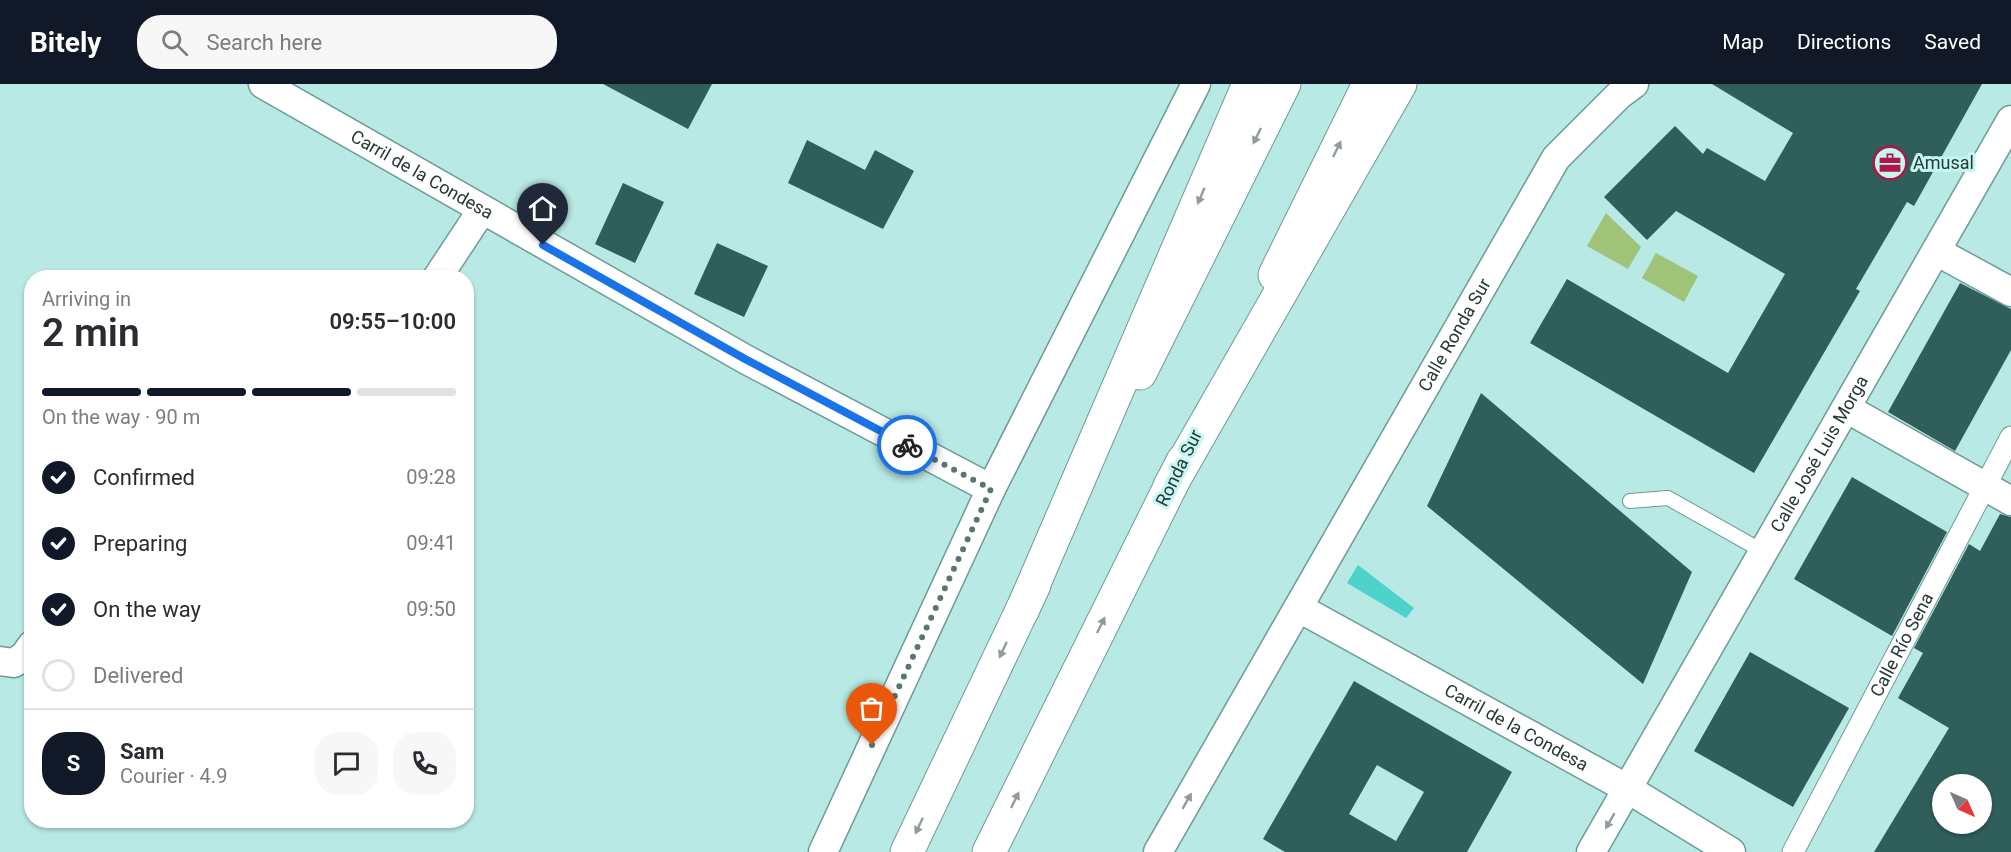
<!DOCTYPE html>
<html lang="en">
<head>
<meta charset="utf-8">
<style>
	body { margin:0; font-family:Roboto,sans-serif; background:#f7f7f7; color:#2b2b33; height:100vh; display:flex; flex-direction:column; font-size:22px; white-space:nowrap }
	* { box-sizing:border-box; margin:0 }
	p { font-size:20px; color:#7c7c81 }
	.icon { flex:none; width:33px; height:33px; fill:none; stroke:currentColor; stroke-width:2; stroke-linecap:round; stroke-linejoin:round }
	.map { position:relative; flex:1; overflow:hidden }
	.drawer { position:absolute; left:24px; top:186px; width:450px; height:558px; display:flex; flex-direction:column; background:#fff; border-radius:24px; box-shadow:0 2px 4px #0004 }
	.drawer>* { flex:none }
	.needle { width:39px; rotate:135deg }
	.tools { position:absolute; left:1932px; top:690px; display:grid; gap:12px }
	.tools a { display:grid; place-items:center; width:60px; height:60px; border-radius:50%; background:#fff; box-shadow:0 2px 4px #0004; font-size:30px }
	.pin { position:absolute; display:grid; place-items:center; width:51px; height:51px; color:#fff; margin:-62px -26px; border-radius:50% 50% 50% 0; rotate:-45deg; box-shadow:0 0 6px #0007 }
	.pin .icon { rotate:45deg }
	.courier { position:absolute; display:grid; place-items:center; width:60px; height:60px; margin:-30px; border:4px solid #1a73e8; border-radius:50%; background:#fff; color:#222; box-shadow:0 2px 8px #0007 }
	.head em { font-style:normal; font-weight:600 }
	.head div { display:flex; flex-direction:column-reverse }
	.head { display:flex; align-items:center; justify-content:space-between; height:102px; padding:0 18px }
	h1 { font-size:39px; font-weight:600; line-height:45px }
	.bar { display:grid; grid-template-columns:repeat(4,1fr); gap:9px 6px; align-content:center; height:72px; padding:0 18px }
	.bar i { height:8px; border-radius:4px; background:#e1e1e2 }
	.bar .current { background:#111827 }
	.bar p { grid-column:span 4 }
	.line { display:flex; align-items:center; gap:15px; padding:0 18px; border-top:2px solid #e1e1e2 }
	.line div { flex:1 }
	.round { display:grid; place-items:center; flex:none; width:63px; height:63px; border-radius:24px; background:#f7f7f7 }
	ol { padding:0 18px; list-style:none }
	li { display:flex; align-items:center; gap:18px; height:66px }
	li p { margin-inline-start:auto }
	li .icon { padding:6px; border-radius:50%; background:#111827; color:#fff; stroke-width:4 }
	li:last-child { color:#7c7c81 }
	li i { width:33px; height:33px; border:3px solid #e1e1e2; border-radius:50% }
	header { display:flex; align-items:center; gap:36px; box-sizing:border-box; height:84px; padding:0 30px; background:#111827; color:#fff }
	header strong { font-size:28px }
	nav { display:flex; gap:33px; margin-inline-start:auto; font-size:21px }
	.search { width:420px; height:54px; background:#f7f7f7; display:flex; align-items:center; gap:15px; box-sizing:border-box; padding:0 21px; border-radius:24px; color:#7c7c81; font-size:22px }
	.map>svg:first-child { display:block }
	.green { fill:#9ec379 }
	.water { fill:#4dd3cb }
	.building { fill:#305e5b; fill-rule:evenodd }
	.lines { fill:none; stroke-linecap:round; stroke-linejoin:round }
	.service-casing { stroke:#6c9b98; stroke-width:16 }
	.pedestrian-casing { stroke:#6c9b98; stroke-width:23 }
	.minor-casing { stroke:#6c9b98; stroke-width:31 }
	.primary-casing { stroke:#6c9b98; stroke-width:35 }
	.motorway-casing { stroke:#6c9b98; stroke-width:35 }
	.service { stroke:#fff; stroke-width:14 }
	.pedestrian { stroke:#fff; stroke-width:21 }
	.minor { stroke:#fff; stroke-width:28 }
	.primary { stroke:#fff; stroke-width:33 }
	.motorway { stroke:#fff; stroke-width:33 }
	.oneway { fill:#929c9b }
	.done { stroke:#587774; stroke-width:6; stroke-dasharray:0 10.8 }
	.route { stroke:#1a73e8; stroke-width:8 }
	.labels { text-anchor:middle; stroke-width:6; stroke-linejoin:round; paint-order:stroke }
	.poi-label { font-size:18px; fill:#253937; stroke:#c5f6f2; text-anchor:start }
	.street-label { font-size:18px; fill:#253937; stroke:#c5f6f2 }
</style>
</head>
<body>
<header>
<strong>Bitely</strong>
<div class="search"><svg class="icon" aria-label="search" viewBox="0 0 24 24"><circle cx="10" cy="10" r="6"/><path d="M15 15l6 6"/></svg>Search here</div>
<nav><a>Map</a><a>Directions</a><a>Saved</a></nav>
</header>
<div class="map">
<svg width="2011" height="768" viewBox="0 0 2011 768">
	<rect width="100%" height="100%" fill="#b8e9e5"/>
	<path class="green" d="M1606,129L1641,163L1628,185L1587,162Z
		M1656,169L1698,192L1684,218L1642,194Z"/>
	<path class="water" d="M1358,481L1414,524L1406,534L1347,499Z"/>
	<path class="building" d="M603,0H712L688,45Z
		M1712,0H1982L1914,122L1907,118L1856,205L1860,207L1754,389L1530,259L1567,195L1728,289L1785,190L1676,127L1647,156L1604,113L1675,42L1703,70L1707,64L1765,97L1793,49Z
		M807,56L865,86L875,66L914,87L883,145L788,99Z
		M623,99L664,118L635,179L595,160Z
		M717,159L768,182L744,233L694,210Z
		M1960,199L2011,225V266L1955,367L1888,328Z
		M1481,309L1692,488L1643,600L1427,422Z
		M1852,393L1947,448L1892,552L1794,495Z
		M2000,430L2011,433V768H1874L1949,644L1898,614L1923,569L1914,564L1969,460L1980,467ZM1942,700H1982V740H1942Z
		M1750,568L1849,624L1793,723L1694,667Z
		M1354,597L1512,688L1467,768H1285L1263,755ZM1377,681L1424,708L1396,757L1349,730Z"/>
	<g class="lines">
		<defs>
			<path id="service" d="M1630,417L1668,414L1764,468"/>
			<g id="pedestrian">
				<path id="s1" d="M1793,768L2011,353"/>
			</g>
			<g id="minor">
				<path id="s2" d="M263,0L745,275L991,405"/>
				<path d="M1936,167L2011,208"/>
				<path d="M437,194L482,126"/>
				<path d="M1846,324L2011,417"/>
				<path id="s3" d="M1299,524L1628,705L1731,768"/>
				<path d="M0,577L14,579L25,571L32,561"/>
				<path d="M823,768L991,405L1196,0"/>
				<path id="s4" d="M1158,768L1556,74L1619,11L1634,0"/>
				<path id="s5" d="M1591,768L2011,36"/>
			</g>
			<path id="primary" d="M1275,191L1369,0
				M1140,289L1284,0
				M907,768L1034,501
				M989,768L1183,377"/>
			<path id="motorway" d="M1170,402L1400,0
				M1022,527L1249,0"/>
		</defs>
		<use href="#service" class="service-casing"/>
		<use href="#pedestrian" class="pedestrian-casing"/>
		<use href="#minor" class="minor-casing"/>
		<use href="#primary" class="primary-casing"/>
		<use href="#motorway" class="motorway-casing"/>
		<use href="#service" class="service"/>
		<use href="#pedestrian" class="pedestrian"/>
		<use href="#minor" class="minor"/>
		<use href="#primary" class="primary"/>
		<use href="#motorway" class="motorway"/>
	</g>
	<defs><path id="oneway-solid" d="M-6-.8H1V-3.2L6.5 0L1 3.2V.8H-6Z" transform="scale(1.5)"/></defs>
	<g class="oneway">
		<use href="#oneway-solid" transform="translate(1257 52) rotate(116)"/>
		<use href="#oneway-solid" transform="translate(1337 65) rotate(-64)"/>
		<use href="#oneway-solid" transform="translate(1201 112) rotate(113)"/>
		<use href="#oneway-solid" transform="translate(1101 541) rotate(-64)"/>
		<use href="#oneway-solid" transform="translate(1003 566) rotate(115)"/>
		<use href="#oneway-solid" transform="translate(1015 716) rotate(-64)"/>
		<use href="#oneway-solid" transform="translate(1187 717) rotate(-60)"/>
		<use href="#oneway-solid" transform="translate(1610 737) rotate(120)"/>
		<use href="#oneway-solid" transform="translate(919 742) rotate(115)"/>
	</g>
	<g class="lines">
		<path class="done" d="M872,661L991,405L907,361"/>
		<path class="route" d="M543,161L745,275L907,361"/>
	</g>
	<defs>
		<symbol id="office-ring" viewBox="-11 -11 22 22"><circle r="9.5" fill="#c5f6f2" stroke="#ac1847" stroke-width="1.5"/><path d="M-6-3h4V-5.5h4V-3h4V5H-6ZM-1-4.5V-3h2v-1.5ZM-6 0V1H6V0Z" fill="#ac1847"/></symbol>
	</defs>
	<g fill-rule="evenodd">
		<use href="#office-ring" x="1871" y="60" width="38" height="38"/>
	</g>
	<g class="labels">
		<g class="poi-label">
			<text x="1913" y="85">Amusal</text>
		</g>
		<g class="street-label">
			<text dy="6" stroke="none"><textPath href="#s2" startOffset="183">Carril de la Condesa</textPath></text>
			<text dy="6" stroke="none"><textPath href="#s4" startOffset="596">Calle Ronda Sur</textPath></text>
			<text dy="6" stroke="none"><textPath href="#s5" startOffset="459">Calle José Luis Morga</textPath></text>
			<text transform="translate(1179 384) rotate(-64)" y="6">Ronda Sur</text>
			<text dy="6" stroke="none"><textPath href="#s1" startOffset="234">Calle Río Sena</textPath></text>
			<text dy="6" stroke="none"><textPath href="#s3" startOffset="248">Carril de la Condesa</textPath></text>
		</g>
	</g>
</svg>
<div class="tools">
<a><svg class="needle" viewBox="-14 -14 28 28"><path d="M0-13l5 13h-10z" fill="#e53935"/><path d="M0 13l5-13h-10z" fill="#7c7c81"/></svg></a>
</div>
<div class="pin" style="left:872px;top:661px;background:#ea580c"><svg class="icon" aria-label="bag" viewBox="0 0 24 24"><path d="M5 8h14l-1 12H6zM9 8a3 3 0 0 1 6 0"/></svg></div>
<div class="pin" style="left:543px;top:161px;background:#1f2937"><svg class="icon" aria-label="home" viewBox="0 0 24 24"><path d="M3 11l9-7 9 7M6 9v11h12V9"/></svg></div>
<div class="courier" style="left:907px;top:361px"><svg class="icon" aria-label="bike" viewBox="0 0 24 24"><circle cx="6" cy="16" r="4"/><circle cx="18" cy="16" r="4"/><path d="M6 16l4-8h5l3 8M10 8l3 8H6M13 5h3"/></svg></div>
<section class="drawer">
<div class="head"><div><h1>2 min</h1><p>Arriving in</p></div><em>09:55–10:00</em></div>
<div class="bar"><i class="current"></i><i class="current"></i><i class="current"></i><i></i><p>On the way · 90 m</p></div>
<ol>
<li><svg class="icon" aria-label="check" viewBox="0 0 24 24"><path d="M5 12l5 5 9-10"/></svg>Confirmed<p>09:28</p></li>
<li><svg class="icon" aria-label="check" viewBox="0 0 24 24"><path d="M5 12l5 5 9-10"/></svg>Preparing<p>09:41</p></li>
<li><svg class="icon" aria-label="check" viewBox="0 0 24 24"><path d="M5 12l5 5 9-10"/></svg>On the way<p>09:50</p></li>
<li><i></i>Delivered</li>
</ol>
<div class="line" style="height:108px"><b class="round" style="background:#111827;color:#fff">S</b><div><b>Sam</b><p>Courier · 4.9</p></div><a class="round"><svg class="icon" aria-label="chat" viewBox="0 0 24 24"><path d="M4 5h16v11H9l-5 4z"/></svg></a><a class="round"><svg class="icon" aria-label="phone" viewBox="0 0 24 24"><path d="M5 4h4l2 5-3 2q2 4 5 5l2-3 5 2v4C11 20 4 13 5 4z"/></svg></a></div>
</section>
</div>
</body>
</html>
